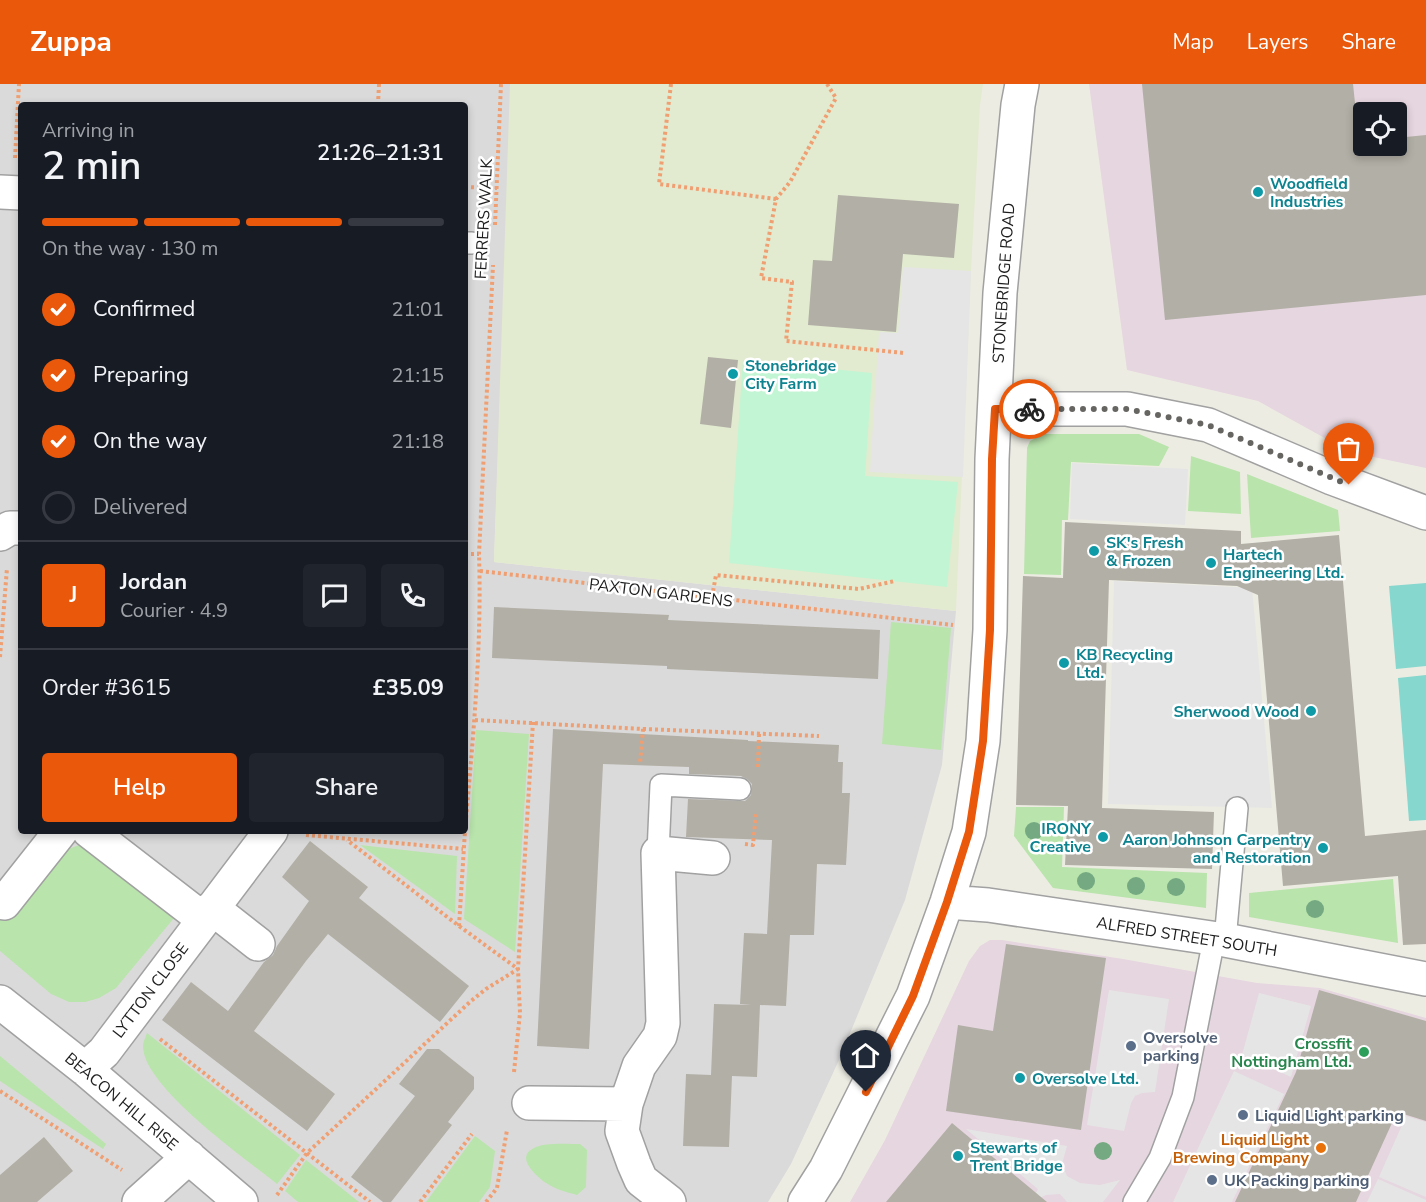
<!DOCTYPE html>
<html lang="en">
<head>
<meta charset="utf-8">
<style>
	body { margin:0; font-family:"Nunito Sans",sans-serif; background:#20242c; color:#f1f3f6; height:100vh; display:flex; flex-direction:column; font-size:22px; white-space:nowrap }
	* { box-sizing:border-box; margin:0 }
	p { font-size:20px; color:#9ea1a6 }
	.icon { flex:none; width:33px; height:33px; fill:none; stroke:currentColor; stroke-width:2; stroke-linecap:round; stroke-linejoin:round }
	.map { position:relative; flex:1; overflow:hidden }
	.details { position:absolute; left:18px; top:18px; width:450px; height:732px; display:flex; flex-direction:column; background:#171b24; border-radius:6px; box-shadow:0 3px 9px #0003 }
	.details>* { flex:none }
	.buttons { position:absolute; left:1353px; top:18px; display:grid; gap:12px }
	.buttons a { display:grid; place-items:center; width:54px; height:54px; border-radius:6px; background:#171b24; box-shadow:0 3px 9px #0003; font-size:30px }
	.pin { position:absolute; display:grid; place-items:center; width:51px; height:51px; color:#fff; margin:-62px -26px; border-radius:50% 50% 50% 0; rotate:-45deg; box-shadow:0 0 6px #0007 }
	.pin .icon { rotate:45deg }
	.courier { position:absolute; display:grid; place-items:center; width:60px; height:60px; margin:-30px; border:4px solid #ea580c; border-radius:50%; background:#fff; color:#222; box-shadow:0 2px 8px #0007 }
	.summary em { font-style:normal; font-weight:600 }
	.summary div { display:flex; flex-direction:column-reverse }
	.summary { display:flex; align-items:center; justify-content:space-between; height:102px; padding:0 24px }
	h1 { font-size:39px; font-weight:600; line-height:45px }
	.bar { display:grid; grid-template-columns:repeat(4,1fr); gap:9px 6px; align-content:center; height:72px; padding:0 24px }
	.bar i { height:8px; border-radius:4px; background:#363941 }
	.bar .on { background:#ea580c }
	.bar p { grid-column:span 4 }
	.line { display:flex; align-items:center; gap:15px; padding:0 24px; border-top:2px solid #363941 }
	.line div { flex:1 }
	.round { display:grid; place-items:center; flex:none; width:63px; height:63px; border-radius:6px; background:#20242c }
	ol { padding:0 24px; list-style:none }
	li { display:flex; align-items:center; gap:18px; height:66px }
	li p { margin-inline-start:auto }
	li .icon { padding:6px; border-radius:50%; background:#ea580c; color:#fff; stroke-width:4 }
	li:last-child { color:#9ea1a6 }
	li i { width:33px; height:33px; border:3px solid #363941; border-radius:50% }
	.cta { display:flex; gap:12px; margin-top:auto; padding:12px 24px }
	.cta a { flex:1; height:69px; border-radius:6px; background:#ea580c; color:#fff; font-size:24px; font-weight:600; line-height:69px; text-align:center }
	.cta a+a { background:#20242c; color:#f1f3f6 }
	header { display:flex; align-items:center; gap:36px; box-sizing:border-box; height:84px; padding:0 30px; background:#ea580c; color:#fff }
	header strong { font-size:28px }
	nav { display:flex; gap:33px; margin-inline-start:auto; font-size:21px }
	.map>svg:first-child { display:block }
	.residential { fill:#dbdada; fill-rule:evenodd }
	.industrial { fill:#e6d6df; fill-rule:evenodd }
	.farmland { fill:#e2ebcf }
	.grass { fill:#b9e4ac }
	.park { fill:#c2f5d3 }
	.pitch { fill:#86d7cd }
	.parking { fill:#e5e5e5 }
	.building { fill:#b2afa6 }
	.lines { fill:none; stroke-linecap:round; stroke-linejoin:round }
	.lane-casing { stroke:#a1a1a1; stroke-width:24 }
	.street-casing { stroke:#a1a1a1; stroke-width:36 }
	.path { stroke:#ef9f72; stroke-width:4; stroke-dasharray:3 3; stroke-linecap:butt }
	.lane { stroke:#fff; stroke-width:21 }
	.street { stroke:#fff; stroke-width:33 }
	.tree { fill:#75a982 }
	.done { stroke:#666562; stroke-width:6; stroke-dasharray:0 10.8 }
	.route { stroke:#ea580c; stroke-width:8 }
	.culture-dot { fill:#0f9aa8; stroke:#fff; stroke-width:2 }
	.service-dot { fill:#5c6f8a; stroke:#fff; stroke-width:2 }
	.leisure-dot { fill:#2e9e5b; stroke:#fff; stroke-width:2 }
	.food-dot { fill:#e8710a; stroke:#fff; stroke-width:2 }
	.labels { text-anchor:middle; stroke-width:5; stroke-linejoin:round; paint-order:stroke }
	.culture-label { font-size:16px; font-weight:bold; fill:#0d838f; stroke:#fff; text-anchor:start }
	.street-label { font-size:16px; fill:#1d1d1d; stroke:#fff }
	.service-label { font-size:16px; font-weight:bold; fill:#4e5e75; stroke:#fff; text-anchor:start }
	.leisure-label { font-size:16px; font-weight:bold; fill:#27864d; stroke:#fff; text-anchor:end }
	.food-label { font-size:16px; font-weight:bold; fill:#c56008; stroke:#fff; text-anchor:end }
</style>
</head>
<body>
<header>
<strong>Zuppa</strong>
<nav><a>Map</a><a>Layers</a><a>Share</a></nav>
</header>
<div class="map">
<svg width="1426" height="1118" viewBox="0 0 1426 1118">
	<rect width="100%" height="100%" fill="#edece3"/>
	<path class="residential" d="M0,0H512L494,478L956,527L942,681L905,816L839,976L791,1080L768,1118H0ZM21,21H465V747H21Z"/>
	<path class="industrial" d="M1089,0H1426V384L1350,368L1258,317L1127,286ZM1364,28H1396V62H1364Z
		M990,856H1002L1123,875L1257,899L1320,904L1426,934V1118H850L885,1056L969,877L980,862Z"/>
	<path class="farmland" d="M510,0H983L980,22L971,187L956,527L494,478Z"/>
	<path class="grass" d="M1043,350H1139L1169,363L1159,382L1071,378L1068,436H1062L1061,491L1024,490L1027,364L1030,357Z
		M1191,372L1240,388L1241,430L1188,427Z
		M1247,390L1338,426L1340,447L1251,454Z
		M891,538L951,544L941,666L882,660Z
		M476,646L529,650L515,868L464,835Z
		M1016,723H1064L1062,783L1207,789L1206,824L1053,804L1014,752Z
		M79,761L96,763L179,828L116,904L99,914L85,918H69L51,910L0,867V820L63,767Z
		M360,761L457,772L455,830Z
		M1393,795L1398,859L1249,833V809Z
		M147,949L300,1071L277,1100C245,1074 143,1003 143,962C143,958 146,952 147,949Z
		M0,972L106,1060L103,1065L0,997Z
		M475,1052L495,1067L490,1103L479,1118H426Z
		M580,1060L587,1066L586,1103L577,1111C566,1108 555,1105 546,1099C535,1091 515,1073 534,1064C544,1058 568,1060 580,1060Z
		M306,1076L359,1118H298L285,1107Z"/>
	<path class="park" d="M743,276L872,289L865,392L958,398L947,503L729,479Z"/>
	<path class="pitch" d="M1426,499V582L1396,585L1389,502Z
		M1426,591V736L1409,737L1398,594Z"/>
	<path class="parking" d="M903,183L971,187L963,393L870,388L879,248L898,249Z
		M1072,379L1188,385L1185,441L1070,435Z
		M1114,497L1252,504L1272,724L1108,720Z
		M1109,906L1169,915L1155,1008L1142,1009L1135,1012L1131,1019L1124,1047L1087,1041Z
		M1259,909L1311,922L1291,993L1242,971Z
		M1234,987L1284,1010L1232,1118H1173Z
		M1406,1032L1426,1038V1113L1379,1093Z
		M966,1045L1067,1062L1062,1080L1067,1092L1080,1099L1100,1101L1120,1096L1103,1118H1067L1060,1110L1046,1111L1031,1118L1038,1105Z
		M1378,1095L1426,1116V1118H1367Z"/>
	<path class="building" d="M1142,0H1353L1359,57H1364V62H1396V54L1426,51V211L1165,236Z
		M838,111L959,120L954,174L903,170L896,248L808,241L813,176L832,177Z
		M708,273L738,276L731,344L700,340Z
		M1065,438L1241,447V460L1339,451L1365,752L1426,746V860L1403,861L1398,792L1283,802L1258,511L1237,502L1109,496L1102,724L1214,728L1212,785L1065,781L1068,722L1016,721L1023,492L1063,494Z
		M494,523L669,531L668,536L880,546L878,595L667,585V582L492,574Z
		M553,645L748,656V657L839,661L838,678H843L842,709H850L846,781L817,780L814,851H790L786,922L760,921L757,993L732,992L729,1063L683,1062L686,990L711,991L714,920L751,921L740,920L744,849L767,850L772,756L686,753L688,715L745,717L751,711L752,700L747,695L741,692L689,690V683L603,680L589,965L537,962Z
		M310,757L368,803L359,814L469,902L440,938L328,850L306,877L254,947L335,1010L307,1047L162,936L191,898L228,927L264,878L273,871L277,862L309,817L282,793Z
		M1006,860L1106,874L1081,1046L946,1027L958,941L993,947Z
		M1319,906L1426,937V1037L1397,1028L1356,1118H1235L1296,988Z
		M427,965H439L474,993V1005L448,1038L452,1041L391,1118H383L351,1093L415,1012L399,1000Z
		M952,1039L1047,1118H886Z
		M44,1053L73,1087L37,1118H0V1091Z"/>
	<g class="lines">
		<defs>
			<path id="lane" d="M465,159H472
				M658,769L661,701L740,705
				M1225,856L1237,724
				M1134,1118L1160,1074L1183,1013L1214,855"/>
			<path id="street" d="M0,108L21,109
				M995,325H1127L1208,341L1332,394L1426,429
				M0,450L10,444H21
				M89,747L203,835
				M947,818L988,821L1225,856L1426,895
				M4,819L61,747
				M212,824L258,860
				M0,918L85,985L241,1118
				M85,985L104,968L271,747
				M529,1019L626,1020
				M139,1118L189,1073
				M669,1118L641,1096L634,1080L622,1047L626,1020L639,982L660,952L663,939L658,769L713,774
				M805,1118L826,1085L913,912L947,818L969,748L983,657L990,546L992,375L1000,209L1018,21L1022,0"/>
		</defs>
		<use href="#lane" class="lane-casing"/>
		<use href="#street" class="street-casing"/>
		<path class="path" d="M671,0L659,100L776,115
			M827,0L836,14L790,98L776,115L761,194L792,198L786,257L904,269
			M378,21L379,0
			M15,74L19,0
			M465,103L497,104
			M495,141L501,0
			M465,470H479
			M480,487L953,541
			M712,513L716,491L859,505L895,497
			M0,573L7,484
			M475,636L643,645L640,680
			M643,645L819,652
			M758,683L759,650
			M465,746C473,655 482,562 479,470L493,181
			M306,751L463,765
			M745,760L753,761L756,729
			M459,842L465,747
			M160,955L370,1118
			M514,988L520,929L518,885L533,638
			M0,1007L122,1086
			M277,1111L307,1069L471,917L486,905L518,885L459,842L347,756
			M420,1118L472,1050
			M486,1118L497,1104L507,1046"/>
		<use href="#lane" class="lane"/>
		<use href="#street" class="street"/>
	</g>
	<g class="tree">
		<circle cx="1034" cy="747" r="9"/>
		<circle cx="1086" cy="797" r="9"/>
		<circle cx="1136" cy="802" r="9"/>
		<circle cx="1176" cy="803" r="9"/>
		<circle cx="1315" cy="825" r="9"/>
		<circle cx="1103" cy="1067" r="9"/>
	</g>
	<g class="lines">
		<path class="done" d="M1029,325H1127L1208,341L1349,401"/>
		<path class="route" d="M866,1008L913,912L947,818L969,748L983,657L990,546L992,375L995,325H1029"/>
	</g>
	<g class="culture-dot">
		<circle cx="1258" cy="108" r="6"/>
		<circle cx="733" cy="290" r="6"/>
		<circle cx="1094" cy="467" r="6"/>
		<circle cx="1211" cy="479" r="6"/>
		<circle cx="1064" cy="579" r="6"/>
		<circle cx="1311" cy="627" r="6"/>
		<circle cx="1103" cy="753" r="6"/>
		<circle cx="1323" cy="764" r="6"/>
		<circle cx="1020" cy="994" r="6"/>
		<circle cx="958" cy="1072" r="6"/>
	</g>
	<g class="service-dot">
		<circle cx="1131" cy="962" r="6"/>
		<circle cx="1243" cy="1031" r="6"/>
		<circle cx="1212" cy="1096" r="6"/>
	</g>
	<circle class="leisure-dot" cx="1364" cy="968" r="6"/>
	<circle class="food-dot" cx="1321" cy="1064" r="6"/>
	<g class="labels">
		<g class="culture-label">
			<text x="1270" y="105">Woodfield<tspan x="1270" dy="18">Industries</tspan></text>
			<text x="745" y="287">Stonebridge<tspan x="745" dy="18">City Farm</tspan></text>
			<text x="1106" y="464">SK's Fresh<tspan x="1106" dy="18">&amp; Frozen</tspan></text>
			<text x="1223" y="476">Hartech<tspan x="1223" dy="18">Engineering Ltd.</tspan></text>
			<text x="1076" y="576">KB Recycling<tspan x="1076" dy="18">Ltd.</tspan></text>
			<text x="1299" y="633" text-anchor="end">Sherwood Wood</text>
			<text x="1091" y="750" text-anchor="end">IRONY<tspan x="1091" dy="18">Creative</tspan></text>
			<text x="1311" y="761" text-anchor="end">Aaron Johnson Carpentry<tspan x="1311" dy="18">and Restoration</tspan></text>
			<text x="1032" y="1000">Oversolve Ltd.</text>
			<text x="970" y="1069">Stewarts of<tspan x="970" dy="18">Trent Bridge</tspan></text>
		</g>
		<g class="street-label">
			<text transform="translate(483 135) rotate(-87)" y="6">FERRERS WALK</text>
			<text transform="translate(1003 199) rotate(-86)" y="6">STONEBRIDGE ROAD</text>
			<text transform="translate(661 508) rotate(7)" y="6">PAXTON GARDENS</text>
			<text transform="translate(1187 852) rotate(9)" y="6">ALFRED STREET SOUTH</text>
			<text transform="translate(150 906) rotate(-53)" y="6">LYTTON CLOSE</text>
			<text transform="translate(122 1017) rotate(40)" y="6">BEACON HILL RISE</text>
		</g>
		<g class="service-label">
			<text x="1143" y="959">Oversolve<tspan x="1143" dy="18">parking</tspan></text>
			<text x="1255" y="1037">Liquid Light parking</text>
			<text x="1224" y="1102">UK Packing parking</text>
		</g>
		<g class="leisure-label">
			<text x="1352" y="965">Crossfit<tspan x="1352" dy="18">Nottingham Ltd.</tspan></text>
		</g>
		<g class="food-label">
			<text x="1309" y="1061">Liquid Light<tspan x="1309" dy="18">Brewing Company</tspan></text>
		</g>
	</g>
</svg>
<div class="buttons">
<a><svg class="icon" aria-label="locate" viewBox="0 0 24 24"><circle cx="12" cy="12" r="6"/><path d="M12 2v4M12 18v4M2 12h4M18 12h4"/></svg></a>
</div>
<div class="pin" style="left:1349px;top:401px;background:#ea580c"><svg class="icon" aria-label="bag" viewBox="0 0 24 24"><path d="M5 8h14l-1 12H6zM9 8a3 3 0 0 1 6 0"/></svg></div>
<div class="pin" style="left:866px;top:1008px;background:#1f2937"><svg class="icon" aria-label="home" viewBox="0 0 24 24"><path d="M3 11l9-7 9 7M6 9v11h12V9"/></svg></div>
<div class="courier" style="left:1029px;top:325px"><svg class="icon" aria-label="bike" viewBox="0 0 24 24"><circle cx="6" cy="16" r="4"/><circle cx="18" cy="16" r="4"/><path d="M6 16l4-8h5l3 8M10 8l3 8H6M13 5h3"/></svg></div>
<section class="details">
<div class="summary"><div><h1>2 min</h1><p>Arriving in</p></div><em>21:26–21:31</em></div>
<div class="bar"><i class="on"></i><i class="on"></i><i class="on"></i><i></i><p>On the way · 130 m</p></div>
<ol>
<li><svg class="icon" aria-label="check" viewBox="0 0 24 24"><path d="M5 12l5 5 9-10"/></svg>Confirmed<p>21:01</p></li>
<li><svg class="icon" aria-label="check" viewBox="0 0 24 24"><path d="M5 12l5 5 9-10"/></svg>Preparing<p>21:15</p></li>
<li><svg class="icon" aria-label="check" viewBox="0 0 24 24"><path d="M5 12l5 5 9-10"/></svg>On the way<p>21:18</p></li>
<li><i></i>Delivered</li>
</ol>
<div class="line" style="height:108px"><b class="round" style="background:#ea580c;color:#fff">J</b><div><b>Jordan</b><p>Courier · 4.9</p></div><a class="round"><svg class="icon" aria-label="chat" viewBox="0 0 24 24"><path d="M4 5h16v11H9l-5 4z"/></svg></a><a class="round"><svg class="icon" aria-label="phone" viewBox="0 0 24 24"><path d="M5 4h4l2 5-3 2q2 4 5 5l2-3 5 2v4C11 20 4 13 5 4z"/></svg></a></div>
<div class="line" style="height:78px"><div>Order #3615</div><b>£35.09</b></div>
<div class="cta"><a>Help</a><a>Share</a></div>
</section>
</div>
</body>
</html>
